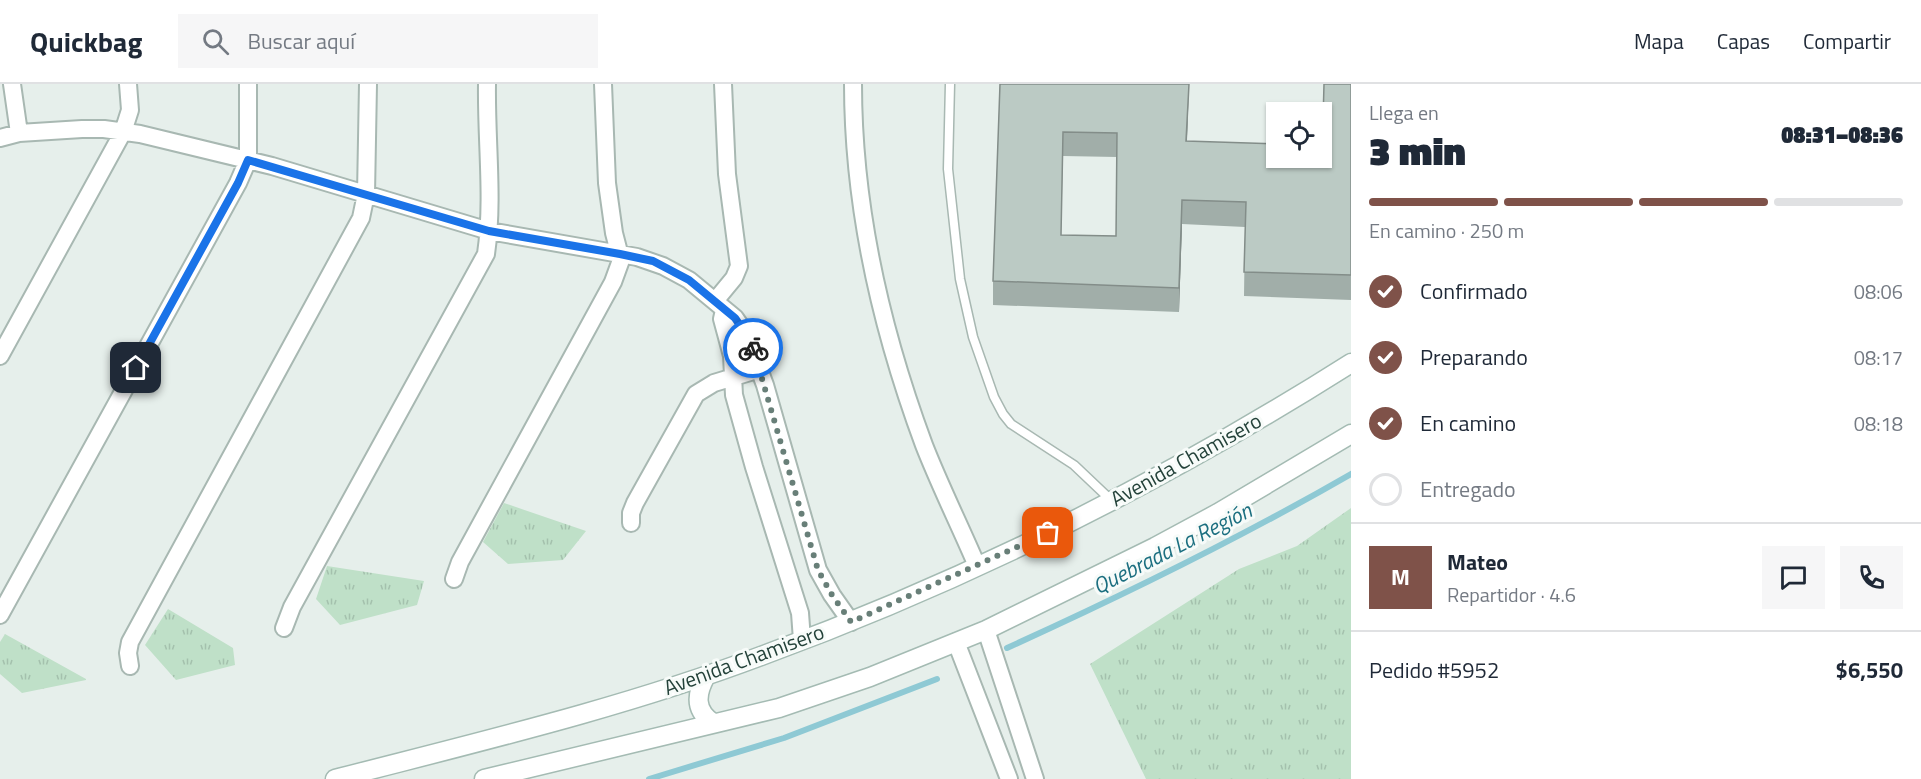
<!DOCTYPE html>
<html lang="es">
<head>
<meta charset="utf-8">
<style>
	body { margin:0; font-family:"Titillium Web",sans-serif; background:#f6f6f7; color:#1f2937; height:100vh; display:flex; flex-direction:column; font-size:22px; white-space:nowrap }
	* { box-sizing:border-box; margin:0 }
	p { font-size:20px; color:#747a83 }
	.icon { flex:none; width:33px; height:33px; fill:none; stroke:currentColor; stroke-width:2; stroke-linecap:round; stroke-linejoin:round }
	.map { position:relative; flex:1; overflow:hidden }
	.sheet { display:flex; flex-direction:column; background:#fff; width:570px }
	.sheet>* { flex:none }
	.tools { position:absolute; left:1266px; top:18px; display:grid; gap:12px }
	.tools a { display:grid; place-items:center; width:66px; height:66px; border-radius:0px; background:#fff; box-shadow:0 2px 4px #0004; font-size:30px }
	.pin { position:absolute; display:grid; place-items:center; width:51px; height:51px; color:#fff; margin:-26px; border-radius:12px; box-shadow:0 3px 9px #0006 }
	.courier { position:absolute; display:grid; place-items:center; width:60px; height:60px; margin:-30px; border:4px solid #1a73e8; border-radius:50%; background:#fff; color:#222; box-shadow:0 2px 8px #0007 }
	.head em { font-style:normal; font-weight:800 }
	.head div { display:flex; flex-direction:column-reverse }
	.head { display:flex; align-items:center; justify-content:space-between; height:102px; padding:0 18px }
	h1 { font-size:39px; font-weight:800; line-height:45px }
	.bar { display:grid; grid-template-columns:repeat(4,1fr); gap:9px 6px; align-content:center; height:72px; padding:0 18px }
	.bar i { height:8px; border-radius:4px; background:#e0e1e3 }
	.bar .current { background:#7f5249 }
	.bar p { grid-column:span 4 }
	.line { display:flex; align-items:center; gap:15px; padding:0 18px; border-top:2px solid #e0e1e3 }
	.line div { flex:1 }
	.round { display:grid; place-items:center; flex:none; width:63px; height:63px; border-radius:0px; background:#f6f6f7 }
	ol { padding:0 18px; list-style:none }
	li { display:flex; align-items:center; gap:18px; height:66px }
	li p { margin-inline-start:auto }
	li .icon { padding:6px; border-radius:50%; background:#7f5249; color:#fff; stroke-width:4 }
	li:last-child { color:#747a83 }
	li i { width:33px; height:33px; border:3px solid #e0e1e3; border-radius:50% }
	header { display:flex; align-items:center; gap:36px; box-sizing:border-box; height:84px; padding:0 30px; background:#fff; border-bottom:2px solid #e0e1e3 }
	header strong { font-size:28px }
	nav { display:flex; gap:33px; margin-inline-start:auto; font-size:21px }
	.search { width:420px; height:54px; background:#f6f6f7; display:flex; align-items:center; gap:15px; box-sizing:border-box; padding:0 21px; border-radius:0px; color:#747a83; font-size:22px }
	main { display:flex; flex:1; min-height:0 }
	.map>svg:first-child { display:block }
	.grass { fill:url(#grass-tufts) }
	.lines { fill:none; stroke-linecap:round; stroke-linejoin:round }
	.stream { stroke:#8ec9d4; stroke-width:6 }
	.lane-casing { stroke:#a8b8b2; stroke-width:11 }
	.street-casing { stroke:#a8b8b2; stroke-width:20 }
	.secondary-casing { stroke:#a4bbb3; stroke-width:21 }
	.lane { stroke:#fff; stroke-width:8 }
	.street { stroke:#fff; stroke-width:16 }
	.secondary { stroke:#fff; stroke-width:18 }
	.wall { fill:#a1aea9; fill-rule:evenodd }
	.shaded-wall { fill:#838d89 }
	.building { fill:#bbcac4; stroke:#838d89; stroke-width:1.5; fill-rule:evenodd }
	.done { stroke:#687f78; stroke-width:6; stroke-dasharray:0 10.8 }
	.route { stroke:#1a73e8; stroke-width:8 }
	.labels { text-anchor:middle; stroke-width:6; stroke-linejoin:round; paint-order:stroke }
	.street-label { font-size:21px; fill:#24423a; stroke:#f7fbf9 }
	.water-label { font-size:22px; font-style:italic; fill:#1c6f80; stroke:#f7fbf9 }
</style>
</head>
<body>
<header>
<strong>Quickbag</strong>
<div class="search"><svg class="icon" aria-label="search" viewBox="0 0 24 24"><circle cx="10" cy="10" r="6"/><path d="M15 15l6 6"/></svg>Buscar aquí</div>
<nav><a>Mapa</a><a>Capas</a><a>Compartir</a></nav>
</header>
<main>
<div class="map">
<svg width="1351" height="695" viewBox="0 0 1351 695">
	<defs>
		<pattern id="grass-tufts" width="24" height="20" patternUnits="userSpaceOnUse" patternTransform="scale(1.5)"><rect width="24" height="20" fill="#bfe0c8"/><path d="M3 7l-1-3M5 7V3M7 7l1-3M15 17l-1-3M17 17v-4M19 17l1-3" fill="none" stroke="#a4c1ad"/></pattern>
	</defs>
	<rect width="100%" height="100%" fill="#e6efeb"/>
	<path class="grass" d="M504,419L586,447L563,476L508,480L483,458Z
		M1351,424V695H1146L1090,580L1239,485L1297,462Z
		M327,482L424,497L417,521L340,541L316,515Z
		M168,525L233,564L235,581L176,596L145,561Z
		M5,550L86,595V596L22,609L0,590V558Z"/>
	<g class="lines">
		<path class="stream" d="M1007,564C1124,511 1240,454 1351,390
			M649,695L784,654L937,595"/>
		<defs>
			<path id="lane" d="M950,0L948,85L960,195L973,253L994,313L1003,330L1011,340L1074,381L1113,418"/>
			<path id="street" d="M12,0L19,49
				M853,0C853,124 881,245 924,361C940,402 960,442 977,482
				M0,54L19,49L82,45H104L140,50L272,82L489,147L637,173L663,182L689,196L735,234L746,250L765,301L818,486L832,511L851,538
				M715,217L734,194L739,182L727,90L723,0
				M724,226L722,235L732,272L734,311L754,383L800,529L802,556
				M0,272L123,48L130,26L128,0
				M631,439V429L635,419L696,310L714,299L760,285
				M454,495L460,478L613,198L621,176L614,149L607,99L603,0
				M0,531L238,99L248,76V0
				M284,544L292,523L486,170C494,115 486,56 487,0
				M986,546L1035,695
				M956,558L1009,695
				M130,582L128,569L130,558L361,134L366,110L368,0"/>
			<path id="secondary" d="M706,592C696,610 694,626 713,639
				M335,695C478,658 623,624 761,572C968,496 1165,397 1351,279
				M484,695L779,624L870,593L986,546L1155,463L1218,429L1351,350"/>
		</defs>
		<use href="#lane" class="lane-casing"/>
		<use href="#street" class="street-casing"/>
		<use href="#secondary" class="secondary-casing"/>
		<use href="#lane" class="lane"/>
		<use href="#street" class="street"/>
		<use href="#secondary" class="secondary"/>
	</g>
	<path class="wall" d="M1000,0H1189L1187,57L1322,74L1351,0V216L1244,212L1245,143L1182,140L1179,228L993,221V197ZM1063,72L1117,73L1116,152L1061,151Z"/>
	<path class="shaded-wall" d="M1189,0L1186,81V57Z
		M1182,116V140L1179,228V204Z"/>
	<path class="building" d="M1000,0H1189L1186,57L1276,60V74H1322L1324,0H1351V191L1244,188L1246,118L1182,116L1179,204L993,197ZM1063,48L1117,49L1116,152L1061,151Z"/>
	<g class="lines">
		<path class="done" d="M753,264L818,486L832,511L851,538L1048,449"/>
		<path class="route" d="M136,284L238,99L248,76L489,147L620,170L653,177L689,196L735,234L746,250L753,264"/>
	</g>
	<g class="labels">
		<g class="street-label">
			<text transform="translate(1186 376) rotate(-29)" y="7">Avenida Chamisero</text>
			<text transform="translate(744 576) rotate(-20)" y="7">Avenida Chamisero</text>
		</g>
		<g class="water-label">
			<text transform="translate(1172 464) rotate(-27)" y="8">Quebrada La Región</text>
		</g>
	</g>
</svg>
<div class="tools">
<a><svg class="icon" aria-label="locate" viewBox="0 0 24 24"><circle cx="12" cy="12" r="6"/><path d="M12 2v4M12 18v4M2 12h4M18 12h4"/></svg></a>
</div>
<div class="pin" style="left:1048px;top:449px;background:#ea580c"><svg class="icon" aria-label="bag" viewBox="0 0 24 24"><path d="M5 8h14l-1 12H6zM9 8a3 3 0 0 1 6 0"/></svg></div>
<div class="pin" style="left:136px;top:284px;background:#1f2937"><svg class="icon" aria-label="home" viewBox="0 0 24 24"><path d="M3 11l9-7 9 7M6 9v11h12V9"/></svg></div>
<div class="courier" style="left:753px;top:264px"><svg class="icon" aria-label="bike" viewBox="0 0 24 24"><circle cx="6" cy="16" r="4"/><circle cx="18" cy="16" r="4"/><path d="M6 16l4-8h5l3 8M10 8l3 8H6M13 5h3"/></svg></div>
</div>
<section class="sheet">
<div class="head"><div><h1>3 min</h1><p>Llega en</p></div><em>08:31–08:36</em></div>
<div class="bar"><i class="current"></i><i class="current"></i><i class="current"></i><i></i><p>En camino · 250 m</p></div>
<ol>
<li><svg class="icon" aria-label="check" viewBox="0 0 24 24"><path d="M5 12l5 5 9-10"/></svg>Confirmado<p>08:06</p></li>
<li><svg class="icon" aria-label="check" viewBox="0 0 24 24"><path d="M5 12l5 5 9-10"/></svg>Preparando<p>08:17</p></li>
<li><svg class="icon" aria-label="check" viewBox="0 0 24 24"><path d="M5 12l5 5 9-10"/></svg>En camino<p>08:18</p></li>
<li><i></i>Entregado</li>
</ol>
<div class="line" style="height:108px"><b class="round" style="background:#7f5249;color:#fff">M</b><div><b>Mateo</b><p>Repartidor · 4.6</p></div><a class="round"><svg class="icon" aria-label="chat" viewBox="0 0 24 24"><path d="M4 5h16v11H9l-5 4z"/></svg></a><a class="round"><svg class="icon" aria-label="phone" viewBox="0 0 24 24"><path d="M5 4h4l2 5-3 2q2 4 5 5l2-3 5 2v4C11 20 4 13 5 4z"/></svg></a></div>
<div class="line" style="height:78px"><div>Pedido #5952</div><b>$6,550</b></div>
</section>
</main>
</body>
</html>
